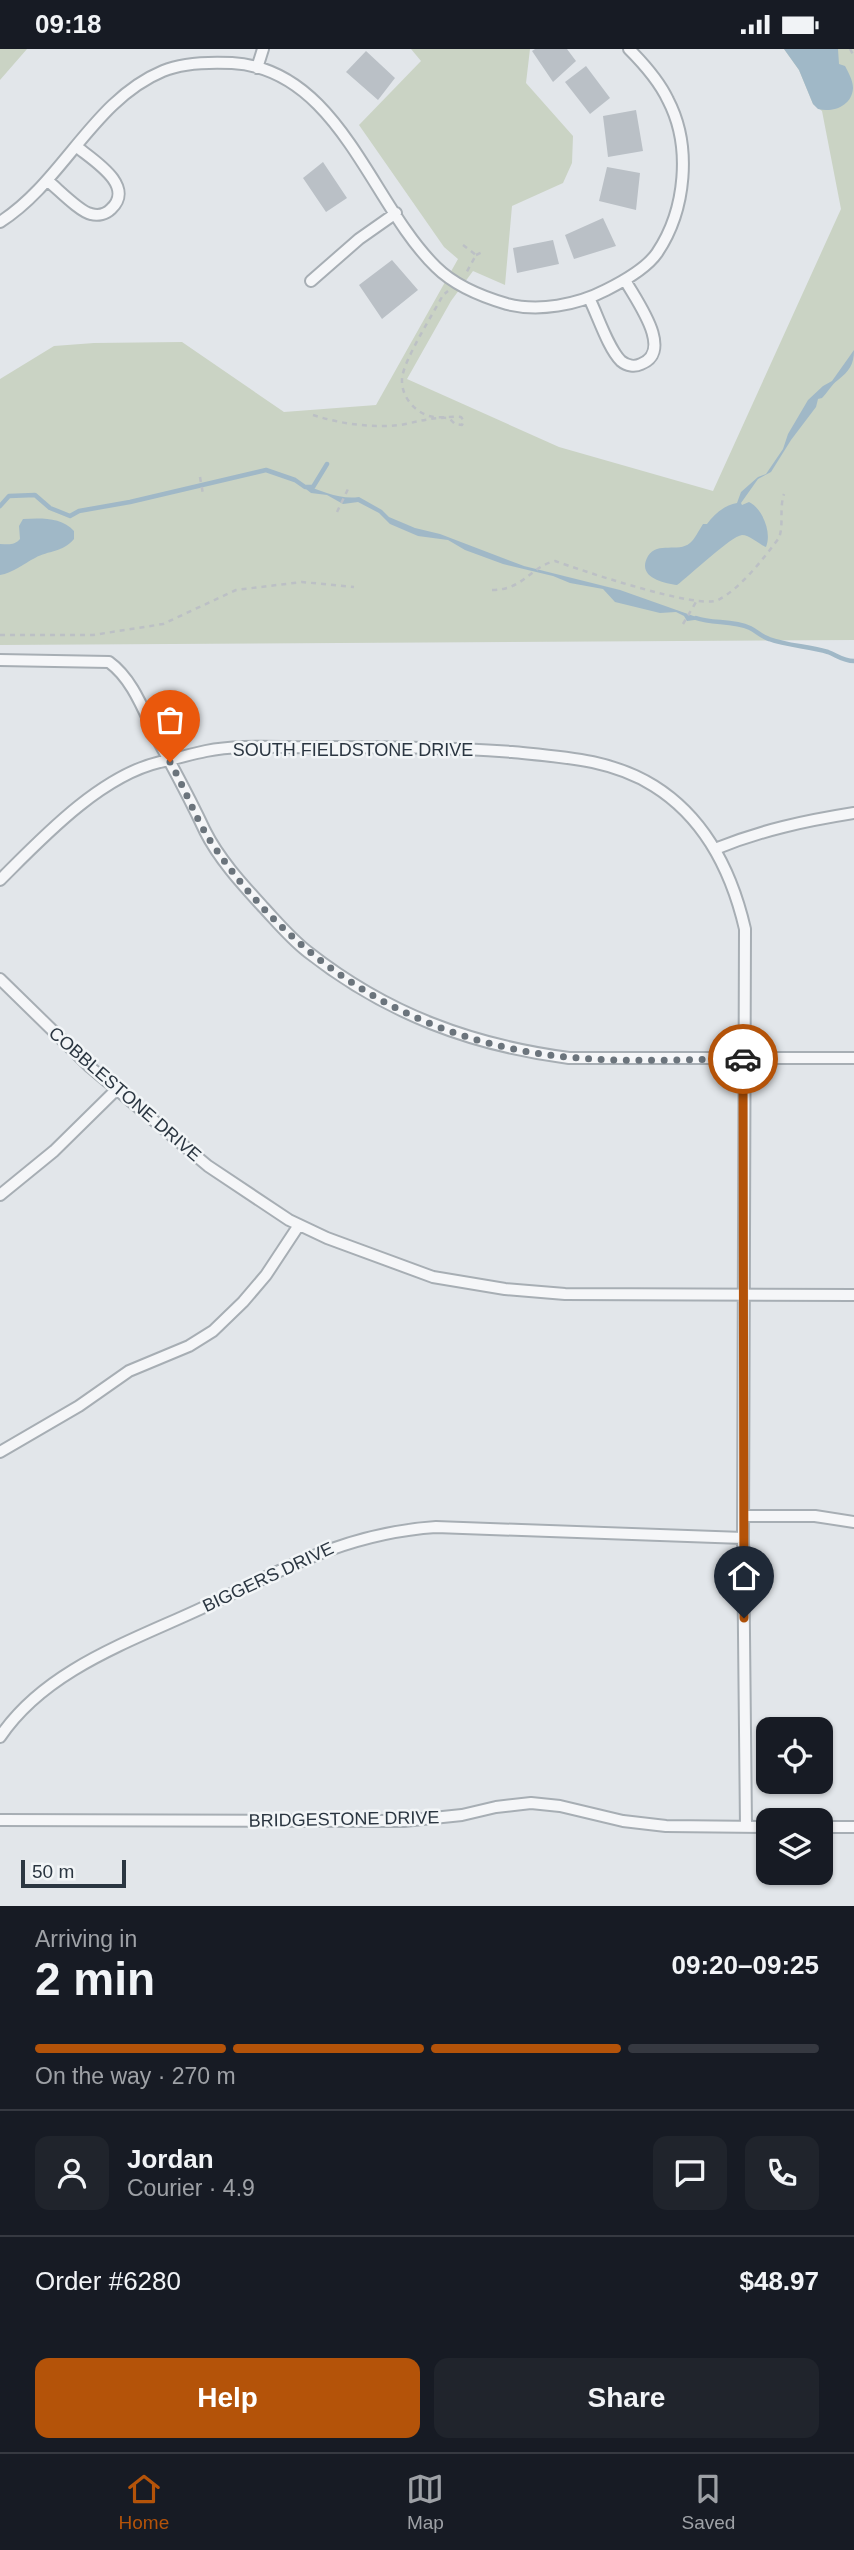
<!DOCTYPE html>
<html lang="en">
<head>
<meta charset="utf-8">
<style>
	body { margin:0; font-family:Helvetica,sans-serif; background:#20242c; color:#f1f3f6; height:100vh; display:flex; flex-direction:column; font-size:26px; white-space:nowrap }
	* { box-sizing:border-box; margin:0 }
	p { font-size:23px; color:#9ea1a6 }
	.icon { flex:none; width:38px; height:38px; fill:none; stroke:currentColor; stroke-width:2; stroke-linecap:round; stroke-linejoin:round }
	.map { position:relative; height:1857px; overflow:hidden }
	.details { display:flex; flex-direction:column; background:#171b24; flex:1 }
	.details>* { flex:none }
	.fabs { position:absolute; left:756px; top:1668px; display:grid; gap:14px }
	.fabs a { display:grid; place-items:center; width:77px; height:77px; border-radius:14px; background:#171b24; box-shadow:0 2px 5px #0004; font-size:35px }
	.scale { position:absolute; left:21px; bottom:18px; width:105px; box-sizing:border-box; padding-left:7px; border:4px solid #2b3641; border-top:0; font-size:19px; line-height:24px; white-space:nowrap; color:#2b3641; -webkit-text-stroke:5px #f2f5f7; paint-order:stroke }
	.pin { position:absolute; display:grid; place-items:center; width:60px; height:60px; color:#fff; margin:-72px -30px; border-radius:50% 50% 50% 0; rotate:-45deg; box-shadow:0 0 7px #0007 }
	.pin .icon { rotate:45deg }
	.courier { position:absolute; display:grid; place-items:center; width:70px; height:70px; margin:-35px; border:5px solid #b45309; border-radius:50%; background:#fff; color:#222; box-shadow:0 2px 9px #0007 }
	.head em { font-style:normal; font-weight:700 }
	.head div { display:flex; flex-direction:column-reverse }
	.head { display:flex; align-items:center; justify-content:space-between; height:119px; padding:0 35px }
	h1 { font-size:46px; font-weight:700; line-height:52px }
	.bar { display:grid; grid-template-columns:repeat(4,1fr); gap:10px 7px; align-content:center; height:84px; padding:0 35px }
	.bar i { height:9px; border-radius:5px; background:#363941 }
	.bar .active { background:#b45309 }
	.bar p { grid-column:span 4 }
	.line { display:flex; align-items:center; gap:18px; padding:0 35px; border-top:2px solid #363941 }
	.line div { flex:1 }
	.round { display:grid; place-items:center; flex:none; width:74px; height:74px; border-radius:14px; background:#20242c }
	.cta { display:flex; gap:14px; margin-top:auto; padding:14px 35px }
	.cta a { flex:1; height:80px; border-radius:14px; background:#b45309; color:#fff; font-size:28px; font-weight:700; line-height:80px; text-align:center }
	.cta a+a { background:#20242c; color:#f1f3f6 }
	.status { display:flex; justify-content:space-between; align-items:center; height:49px; padding:0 35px; background:#171b24; direction:ltr }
	.status svg { height:19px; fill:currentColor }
	.tabs { display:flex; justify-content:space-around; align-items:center; height:98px; border-top:2px solid #363941; background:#171b24; font-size:19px; color:#9ea1a6 }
	.tabs a { display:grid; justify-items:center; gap:4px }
	.tabs .active { color:#b45309 }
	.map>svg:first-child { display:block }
	.green { fill:#cad3c4 }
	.water { fill:#a0b8c7 }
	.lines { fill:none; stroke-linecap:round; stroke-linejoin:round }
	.stream { stroke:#a0b8c7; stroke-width:4.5 }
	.building { fill:#bac0c6 }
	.street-casing { stroke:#a7aeb4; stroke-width:14 }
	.path { stroke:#bcc0c5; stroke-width:2.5; stroke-dasharray:5 5; stroke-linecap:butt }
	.street { stroke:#f5f6f8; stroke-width:10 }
	.done { stroke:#6b747c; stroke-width:7; stroke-dasharray:0 12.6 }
	.route { stroke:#b45309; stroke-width:9 }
	.labels { text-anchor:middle; stroke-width:5; stroke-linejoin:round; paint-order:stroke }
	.street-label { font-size:18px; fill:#2b3641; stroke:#f2f5f7 }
</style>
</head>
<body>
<div class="status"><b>09:18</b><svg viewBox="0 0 49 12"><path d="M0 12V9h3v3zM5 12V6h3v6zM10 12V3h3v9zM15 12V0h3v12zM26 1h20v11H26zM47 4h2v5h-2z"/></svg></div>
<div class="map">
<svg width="854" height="1857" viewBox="0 0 854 1857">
	<rect width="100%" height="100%" fill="#e2e6ea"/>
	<path class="green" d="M0,0H27L0,31Z
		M411,0H530L526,34L573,87L572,114L563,134L512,157L505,236L473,222L451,252L407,330L559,398L713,442L841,160L822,62L813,55L799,21L784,0H854V591L0,596V330L54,297L94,294L182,293L284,363L376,356L458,210L444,198L359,76L421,12Z"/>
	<path class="water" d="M784,0H838L839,15L845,17C848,23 853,31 853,39C852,57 833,64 818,60L813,55L799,21Z
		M854,301C854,316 849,322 838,331C832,335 827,344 822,349L818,350L816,358L791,391L771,423L758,430L741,454L742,456L749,453C763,460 772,484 766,498C760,496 750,486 742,486C731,487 688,528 677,536C663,534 636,528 648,507C658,492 678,504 690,494C695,490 699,481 703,475H707C714,465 725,456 737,454L741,443L758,428L766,425L783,400L788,385L808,351L823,337L832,332Z
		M305,436C322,442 340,451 359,448L382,461L389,468L415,479L440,485L524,517L620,541L702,570L687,572L684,567L676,563L660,564L615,553L603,540L570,534L553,527L503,515L465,501L448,491L418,487L390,475L379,464L358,453L343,455L327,446L311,444L306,440Z
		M23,470C40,469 62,468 74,482V490C62,504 49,501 35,509C23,515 13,524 0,526V495C8,495 14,497 20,490L19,477Z"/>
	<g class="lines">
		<path class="stream" d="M0,457L9,447L35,446L50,459L70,467L79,462L130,453L266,421L295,431L305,438H313L327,415
			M696,569C713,575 732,571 750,579C756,582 762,588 769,590C788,597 809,597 828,603C838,607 843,612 854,612"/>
	</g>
	<path class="building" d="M535,0H567L576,12L553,33L532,2Z
		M366,2L395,29L378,51L346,23Z
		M586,17L610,49L590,65L565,33Z
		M636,61L643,102L608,108L603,67Z
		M323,113L347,149L326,163L303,129Z
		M607,118L640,124L636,161L599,152Z
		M603,169L616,197L574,210L565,186Z
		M553,191L559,215L517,224L513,199Z
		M392,211L418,241L382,270L359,236Z"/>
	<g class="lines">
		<defs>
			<path id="street" d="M257,19L263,0
				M48,132C58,140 80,163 91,165C98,167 106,165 111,160C136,137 93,111 77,98
				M0,173C63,133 93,51 163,22C184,13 210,13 232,14C339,20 371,155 436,218C454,236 483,248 507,255C539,263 577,256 606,241C622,233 646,220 657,204C686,161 692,97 668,51C659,32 644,15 629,0
				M311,232L359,190L396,164
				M589,249C598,267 608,299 621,312C627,317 635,318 641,315C675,302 635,250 625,231
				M0,611L109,613C134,631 145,666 159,693C175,722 191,752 205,782C219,810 242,835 263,858C277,873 291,890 308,903C387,965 471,996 569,1009H854
				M715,800C762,781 804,772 854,764
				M0,831C42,789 100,727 160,713C175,710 191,705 206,702C241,695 281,699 317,698C382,698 447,698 512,703C562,708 611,710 654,737C705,769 732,824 745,880L743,1489L746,1778
				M0,930L90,1018L208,1117L289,1171L327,1189L433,1228L505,1240L565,1245L854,1246
				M0,1146L54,1102L116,1041
				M0,1403L79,1357L129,1322L189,1297L213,1282L243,1253L266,1226L299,1176
				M744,1467H815L854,1473
				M0,1688C45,1621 129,1593 200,1560C280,1522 344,1484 436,1478L743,1489
				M0,1771L404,1772L462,1766L496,1758L531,1754L560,1757L623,1772L666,1777L768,1778
				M821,1778H854"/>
		</defs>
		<use href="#street" class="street-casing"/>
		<path class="path" d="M850,0L854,7
			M463,196L476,206L465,226
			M476,206L485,202
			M313,366C341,375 371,379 400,376C417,373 432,368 449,369L455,375L462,376L464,372L461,368C451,367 439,370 429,367C413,362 401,346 402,330C403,312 433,265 443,246L448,242
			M200,428L203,445
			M337,463L348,440
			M492,541C524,541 531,517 555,512C580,521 699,561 718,551C740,540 764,509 779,489C784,475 779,460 784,445
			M683,575L696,553
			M0,586H93L163,575L236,541L302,533L354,538"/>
		<use href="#street" class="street"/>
	</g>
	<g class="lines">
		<path class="done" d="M170,713C185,739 195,769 211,793C293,916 419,994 567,1008C625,1014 685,1010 743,1010"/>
		<path class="route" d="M743,1010L744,1569"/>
	</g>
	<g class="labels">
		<g class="street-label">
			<text x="353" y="707">SOUTH FIELDSTONE DRIVE</text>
			<text transform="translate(125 1045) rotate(41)" y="6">COBBLESTONE DRIVE</text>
			<text transform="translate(268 1528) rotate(-25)" y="6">BIGGERS DRIVE</text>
			<text transform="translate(344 1770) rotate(-1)" y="6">BRIDGESTONE DRIVE</text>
		</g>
	</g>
</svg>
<div class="fabs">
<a><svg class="icon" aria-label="locate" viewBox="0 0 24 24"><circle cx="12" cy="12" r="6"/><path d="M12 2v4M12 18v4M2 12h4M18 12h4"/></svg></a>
<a><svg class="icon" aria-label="layers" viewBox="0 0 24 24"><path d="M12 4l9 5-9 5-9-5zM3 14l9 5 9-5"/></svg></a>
</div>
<div class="scale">50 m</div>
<div class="pin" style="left:170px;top:713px;background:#ea580c"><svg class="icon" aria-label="bag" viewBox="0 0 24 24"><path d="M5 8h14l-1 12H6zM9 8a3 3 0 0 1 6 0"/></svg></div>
<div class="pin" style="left:744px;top:1569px;background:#1f2937"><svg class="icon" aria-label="home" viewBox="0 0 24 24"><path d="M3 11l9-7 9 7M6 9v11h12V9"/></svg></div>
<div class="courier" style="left:743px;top:1010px"><svg class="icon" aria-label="car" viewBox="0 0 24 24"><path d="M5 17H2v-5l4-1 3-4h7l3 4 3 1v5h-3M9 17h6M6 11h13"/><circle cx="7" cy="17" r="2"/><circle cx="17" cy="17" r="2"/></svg></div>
</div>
<section class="details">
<div class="head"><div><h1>2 min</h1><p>Arriving in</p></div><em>09:20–09:25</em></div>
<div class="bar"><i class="active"></i><i class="active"></i><i class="active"></i><i></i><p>On the way · 270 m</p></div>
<div class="line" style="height:126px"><a class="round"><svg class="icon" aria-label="person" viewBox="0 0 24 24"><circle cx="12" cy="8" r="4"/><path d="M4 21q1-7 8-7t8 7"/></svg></a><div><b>Jordan</b><p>Courier · 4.9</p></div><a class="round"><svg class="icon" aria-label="chat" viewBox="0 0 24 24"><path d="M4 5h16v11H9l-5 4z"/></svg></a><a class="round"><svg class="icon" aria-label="phone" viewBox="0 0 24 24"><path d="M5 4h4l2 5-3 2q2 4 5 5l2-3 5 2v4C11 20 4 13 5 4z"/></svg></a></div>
<div class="line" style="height:91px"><div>Order #6280</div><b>$48.97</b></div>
<div class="cta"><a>Help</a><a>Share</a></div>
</section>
<nav class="tabs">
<a class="active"><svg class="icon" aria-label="home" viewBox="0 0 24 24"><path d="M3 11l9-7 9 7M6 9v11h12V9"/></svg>Home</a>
<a><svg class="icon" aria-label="map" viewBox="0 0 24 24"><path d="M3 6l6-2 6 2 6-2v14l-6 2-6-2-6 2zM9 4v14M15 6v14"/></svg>Map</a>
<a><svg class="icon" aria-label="saved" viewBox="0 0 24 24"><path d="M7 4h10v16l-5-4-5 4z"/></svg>Saved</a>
</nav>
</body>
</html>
